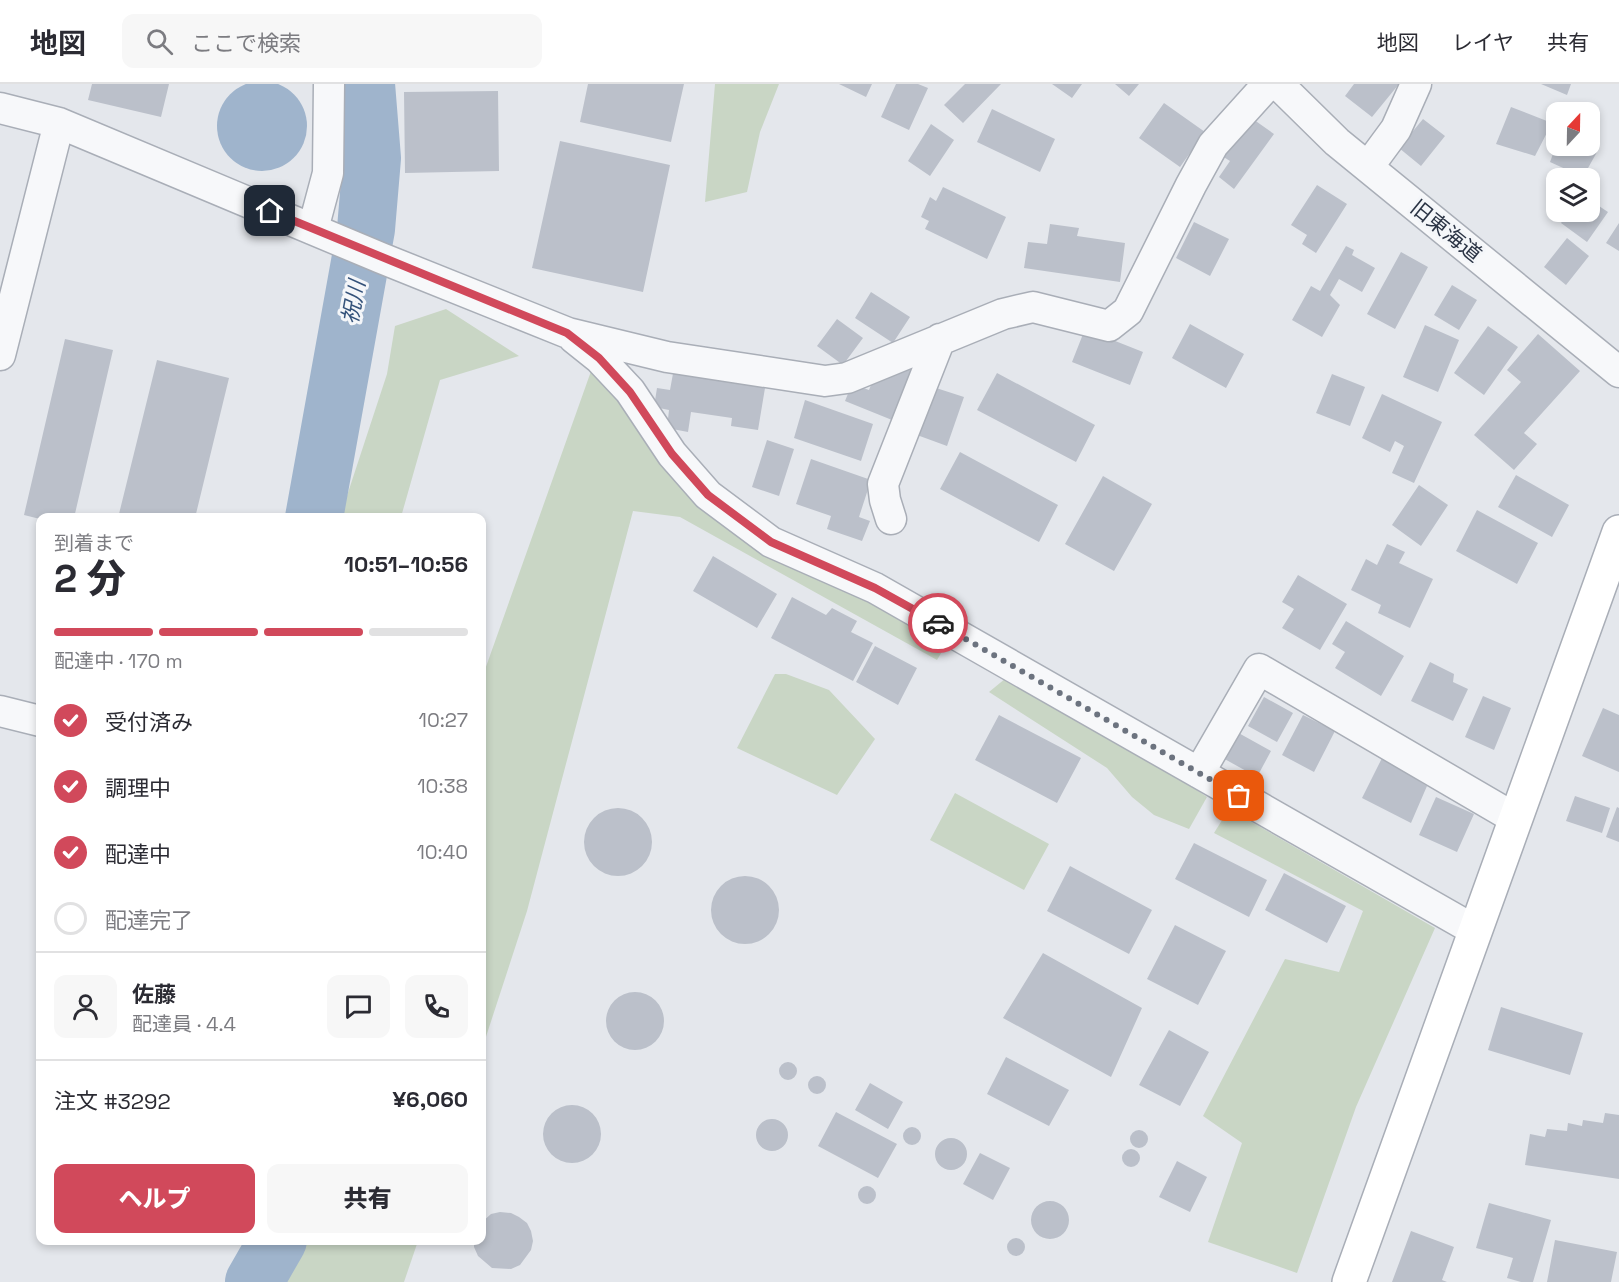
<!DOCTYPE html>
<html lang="ja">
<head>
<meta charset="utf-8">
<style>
	body { margin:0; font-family:"Space Grotesk","Noto Sans JP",sans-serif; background:#f7f7f7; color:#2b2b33; height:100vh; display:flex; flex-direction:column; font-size:22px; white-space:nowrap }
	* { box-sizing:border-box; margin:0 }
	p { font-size:20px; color:#7c7c81 }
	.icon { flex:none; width:33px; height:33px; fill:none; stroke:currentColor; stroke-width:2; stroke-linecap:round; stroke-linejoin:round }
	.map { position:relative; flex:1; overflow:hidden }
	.drawer { position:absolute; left:36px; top:429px; width:450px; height:732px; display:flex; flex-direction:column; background:#fff; border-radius:12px; box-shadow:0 3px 9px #0003 }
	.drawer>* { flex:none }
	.needle { width:39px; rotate:22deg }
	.tools { position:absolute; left:1546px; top:18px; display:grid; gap:12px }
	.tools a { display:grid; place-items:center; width:54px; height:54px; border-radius:12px; background:#fff; box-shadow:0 3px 9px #0003; font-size:30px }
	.pin { position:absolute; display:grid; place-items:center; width:51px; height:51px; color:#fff; margin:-26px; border-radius:12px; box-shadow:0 3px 9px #0006 }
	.courier { position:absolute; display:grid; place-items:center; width:60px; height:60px; margin:-30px; border:4px solid #d1495b; border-radius:50%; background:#fff; color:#222; box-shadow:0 2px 8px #0007 }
	.summary em { font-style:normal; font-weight:800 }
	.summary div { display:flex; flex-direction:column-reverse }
	.summary { display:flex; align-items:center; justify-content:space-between; height:102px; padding:0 18px }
	h1 { font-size:39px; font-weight:800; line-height:45px }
	.bar { display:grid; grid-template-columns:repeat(4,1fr); gap:9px 6px; align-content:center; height:72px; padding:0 18px }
	.bar i { height:8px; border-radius:4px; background:#e1e1e2 }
	.bar .current { background:#d1495b }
	.bar p { grid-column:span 4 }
	.line { display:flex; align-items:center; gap:15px; padding:0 18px; border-top:2px solid #e1e1e2 }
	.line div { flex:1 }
	.round { display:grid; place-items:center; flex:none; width:63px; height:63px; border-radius:12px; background:#f7f7f7 }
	ol { padding:0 18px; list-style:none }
	li { display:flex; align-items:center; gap:18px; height:66px }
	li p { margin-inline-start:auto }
	li .icon { padding:6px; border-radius:50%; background:#d1495b; color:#fff; stroke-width:4 }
	li:last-child { color:#7c7c81 }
	li i { width:33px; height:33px; border:3px solid #e1e1e2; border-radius:50% }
	.primary-button { display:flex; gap:12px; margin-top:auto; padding:12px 18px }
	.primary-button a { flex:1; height:69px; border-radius:12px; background:#d1495b; color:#fff; font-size:24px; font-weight:800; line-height:69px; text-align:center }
	.primary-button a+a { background:#f7f7f7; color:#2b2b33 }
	header { display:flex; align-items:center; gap:36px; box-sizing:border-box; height:84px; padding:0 30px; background:#fff; border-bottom:2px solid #e1e1e2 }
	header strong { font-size:28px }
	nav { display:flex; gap:33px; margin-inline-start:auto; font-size:21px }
	.search { width:420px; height:54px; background:#f7f7f7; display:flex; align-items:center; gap:15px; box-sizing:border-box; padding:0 21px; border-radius:12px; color:#7c7c81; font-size:22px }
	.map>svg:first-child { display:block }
	.green { fill:#c9d6c5 }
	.water { fill:#9fb4cc }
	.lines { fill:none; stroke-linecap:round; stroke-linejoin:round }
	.river { stroke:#9fb4cc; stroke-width:58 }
	.building { fill:#bbc0ca }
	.street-casing { stroke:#a9aeb7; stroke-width:33 }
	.secondary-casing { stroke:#a9aeb7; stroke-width:36 }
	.street { stroke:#f7f8fa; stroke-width:30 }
	.secondary { stroke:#fff; stroke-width:33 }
	.done { stroke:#6c737f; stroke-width:6; stroke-dasharray:0 10.8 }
	.route { stroke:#d1495b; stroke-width:8 }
	.labels { text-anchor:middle; stroke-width:6; stroke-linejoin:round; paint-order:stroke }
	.street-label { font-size:21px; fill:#2b3445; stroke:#f4f6f9 }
	.water-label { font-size:22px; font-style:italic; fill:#34527a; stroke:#f4f6f9 }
</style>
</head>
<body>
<header>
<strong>地図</strong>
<div class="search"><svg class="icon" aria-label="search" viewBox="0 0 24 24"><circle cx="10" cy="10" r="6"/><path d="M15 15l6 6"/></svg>ここで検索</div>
<nav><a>地図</a><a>レイヤ</a><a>共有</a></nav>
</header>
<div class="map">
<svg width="1619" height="1198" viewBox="0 0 1619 1198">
	<rect width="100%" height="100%" fill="#e4e7ec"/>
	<path class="green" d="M715,0H779L760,48L747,108L705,118Z
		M446,225L519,272L440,296L401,433H340L387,290L395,242Z
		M595,276L672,370L776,449L950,554L937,576L680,433L633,427L527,827L482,965V594Z
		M1017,585L1207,713L1189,745L1154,731L1132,713L1107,684L989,608Z
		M775,590H786L829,606L875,655L837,711L737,664Z
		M955,709L1049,760L1024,806L930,756Z
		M1229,725L1435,844L1356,1023L1297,1189L1208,1158L1242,1059L1203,1032L1285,875L1339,888L1363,827L1214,749Z
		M278,1157V1156L418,1157L404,1198H254Z"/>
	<path class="water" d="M217 42a45 45 0 1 1 90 0a45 45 0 1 1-90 0Z"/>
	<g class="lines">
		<path class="river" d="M314,434L366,145L372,74L366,0
			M254,1198L278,1156"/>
	</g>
	<path class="building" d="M92,0H169L161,33L88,16Z
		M588,0H684L671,58L580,38Z
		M839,0H872L866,13Z
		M896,0H918L928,4L909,46L881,33Z
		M965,0H1001L963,39L944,21Z
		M1052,0H1082L1072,14Z
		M1115,0H1139L1129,12Z
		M1354,0H1399L1372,33L1345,12Z
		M1541,0H1571L1567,11Z
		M498,7L499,87L405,89L404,8Z
		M1164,19L1205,48L1180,83L1139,54Z
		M1511,23L1552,39L1535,72L1496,60Z
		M992,25L1055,55L1040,88L977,58Z
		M1250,33L1274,50L1234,105L1219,93L1230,77L1222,72Z
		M1423,35L1445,52L1421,82L1399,64Z
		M931,40L954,56L930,92L908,77Z
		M560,57L670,81L643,208L532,184Z
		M1556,62H1583L1597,68L1583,93L1550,78Z
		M1317,101L1347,120L1316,169L1302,160L1307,151L1291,141Z
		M943,103L1006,133L987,175L925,145L929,137L921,133L930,113L936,117Z
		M1590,116L1608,128L1587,158L1561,139L1569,128H1590Z
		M1194,138L1229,155L1210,192L1176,174Z
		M1619,139V167L1606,159Z
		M1050,140L1079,144L1077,152L1125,159L1120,198L1024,184L1028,158L1047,160Z
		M1567,154L1589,172L1566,201L1544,183Z
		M1346,162L1354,166L1352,171L1375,184L1362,208L1339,195L1330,211L1340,221L1322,253L1292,236L1311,202L1320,207Z
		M1401,168L1428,183L1395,245L1367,230Z
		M1452,201L1477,216L1459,246L1434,231Z
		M871,208L910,233L893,259L855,234Z
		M837,235L863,254L843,281L817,262Z
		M1190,240L1244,270L1226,304L1172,274Z
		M1425,241L1459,256L1438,308L1403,293Z
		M1488,242L1518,263L1484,311L1454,289Z
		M1085,245L1143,268L1130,301L1072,278Z
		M1538,250L1580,287L1524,349L1537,360L1514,386L1474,351L1521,298L1507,286Z
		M65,255L113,266L74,434L40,435L24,431Z
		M157,276L229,294L195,434H118Z
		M897,277L914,283L892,336L845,317L852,300L869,306L875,291Z
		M674,284L705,288L704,294L765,304L758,346L731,342L732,334L691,328L688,348L667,344L669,326L654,323L657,304L670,306Z
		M997,289L1095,341L1076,378L977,326Z
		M1332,290L1365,303L1350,342L1316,329Z
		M933,303L964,313L947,362L917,351Z
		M1382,310L1442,338L1414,399L1392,389L1404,362L1395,357L1390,368L1362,354Z
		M805,316L873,340L861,377L794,354Z
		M767,356L794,365L779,412L752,403Z
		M960,368L1058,421L1039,458L940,405Z
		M811,375L871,396L859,433L870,437L862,457L827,445L831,432L796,420Z
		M1516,391L1569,421L1552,453L1498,423Z
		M1103,392L1152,420L1114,487L1065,460Z
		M1419,401L1448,421L1421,462L1392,441Z
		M1477,426L1538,459L1517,500L1456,467Z
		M1387,460L1405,468L1399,479L1433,495L1410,544L1378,529L1381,521L1351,506L1366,475L1377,481Z
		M713,472L777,510L757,544L693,507Z
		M1298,491L1347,520L1320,566L1282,544L1294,525L1282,518Z
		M792,513L826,531L832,524L857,537L851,548L873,559L853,597L771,554Z
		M1346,537L1404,572L1381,612L1335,584L1345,568L1332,560Z
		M875,562L917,584L898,621L856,598Z
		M1430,578L1454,590L1453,598L1468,605L1453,637L1411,617Z
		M1483,612L1511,624L1494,666L1465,653Z
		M1264,613L1293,629L1277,658L1248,642Z
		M1603,624L1619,631V688L1582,672Z
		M999,631L1081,674L1057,719L975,676Z
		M1303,631L1335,647L1314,688L1282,671Z
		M1235,647L1271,667L1257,693L1221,673Z
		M1382,674L1427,702L1411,739L1362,714Z
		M1575,712L1610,724L1602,749L1566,737Z
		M1436,713L1474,730L1457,768L1419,751Z
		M1617,723L1619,724V758L1606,753Z
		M584 758a34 34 0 1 1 68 0a34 34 0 1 1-68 0Z
		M1194,759L1267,796L1249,833L1175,795Z
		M1070,782L1152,826L1129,870L1047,827Z
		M1284,789L1346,822L1327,859L1265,826Z
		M711 826a34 34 0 1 1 68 0a34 34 0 1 1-68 0Z
		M1175,841L1226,867L1198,921L1147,895Z
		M1043,869L1142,924L1111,993L1003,934Z
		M606 937a29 29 0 1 1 58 0a29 29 0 1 1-58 0Z
		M1501,923L1583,949L1570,991L1488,966Z
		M1169,946L1209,968L1180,1022L1139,1001Z
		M1006,973L1069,1006L1049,1042L987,1010Z
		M779 987a9 9 0 1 1 18 0a9 9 0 1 1-18 0Z
		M808 1001a9 9 0 1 1 18 0a9 9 0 1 1-18 0Z
		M870,999L903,1018L888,1045L855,1026Z
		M543 1050a29 29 0 1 1 58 0a29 29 0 1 1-58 0Z
		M836,1028L897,1060L878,1094L818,1062Z
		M1605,1029L1619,1031V1095L1525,1081L1530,1050L1545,1053L1547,1045L1567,1047L1568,1039L1582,1042L1583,1036L1603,1039Z
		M756 1051a16 16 0 1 1 32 0a16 16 0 1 1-32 0Z
		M903 1052a9 9 0 1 1 18 0a9 9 0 1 1-18 0Z
		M1130 1055a9 9 0 1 1 18 0a9 9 0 1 1-18 0Z
		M935 1070a16 16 0 1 1 32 0a16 16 0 1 1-32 0Z
		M1122 1074a9 9 0 1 1 18 0a9 9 0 1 1-18 0Z
		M980,1069L1010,1084L993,1116L963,1100Z
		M1177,1077L1207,1093L1190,1128L1159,1113Z
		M858 1111a9 9 0 1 1 18 0a9 9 0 1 1-18 0Z
		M1031 1136a19 19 0 1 1 38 0a19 19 0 1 1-38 0Z
		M1489,1119L1551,1136L1533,1198H1521L1507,1194L1513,1174L1476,1164Z
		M500,1128L511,1129L519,1133L527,1139L531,1147L533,1157L531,1166L520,1181L511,1185L492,1184L478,1172L474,1163V1156H482V1138L491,1130Z
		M1411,1147L1454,1163L1442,1196L1447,1198H1392Z
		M1007 1163a9 9 0 1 1 18 0a9 9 0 1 1-18 0Z
		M1555,1156L1617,1168L1611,1198H1547Z"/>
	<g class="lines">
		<defs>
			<path id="street" d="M1278,0L1337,58L1619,288
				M0,24L59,39L381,174L568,249L667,273L825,297L847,294L1003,230L1033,223L1109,242L1128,227L1191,101L1213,61L1268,0
				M1368,83L1396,45L1416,0
				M313,145L328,89L329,0
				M574,254L599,274L630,307L672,370L708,411L771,458L875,504L1476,847
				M0,271L59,39
				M891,435L885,416L883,400L940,255
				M0,627L40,637
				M1199,689L1259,585L1516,735"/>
			<path id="secondary" d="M1349,1198L1619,448"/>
		</defs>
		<use href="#street" class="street-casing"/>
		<use href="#secondary" class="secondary-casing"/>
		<use href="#street" class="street"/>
		<use href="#secondary" class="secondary"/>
	</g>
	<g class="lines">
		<path class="done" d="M938,539L1239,712"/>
		<path class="route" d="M270,127L567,249L599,274L630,308L672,370L708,411L771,458L875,504L938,539"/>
	</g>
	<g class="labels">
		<g class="street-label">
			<text transform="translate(1446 147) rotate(39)" y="7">旧東海道</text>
		</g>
		<g class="water-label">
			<text transform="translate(353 218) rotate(-80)" y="8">祝川</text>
		</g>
	</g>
</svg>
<div class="tools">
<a><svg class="needle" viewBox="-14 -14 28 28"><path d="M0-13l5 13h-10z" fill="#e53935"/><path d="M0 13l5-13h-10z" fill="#7c7c81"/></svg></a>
<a><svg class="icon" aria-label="layers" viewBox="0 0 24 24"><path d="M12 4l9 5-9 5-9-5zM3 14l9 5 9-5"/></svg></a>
</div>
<div class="pin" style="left:1239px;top:712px;background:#ea580c"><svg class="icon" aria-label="bag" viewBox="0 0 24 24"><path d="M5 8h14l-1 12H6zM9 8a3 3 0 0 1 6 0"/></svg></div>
<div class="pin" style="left:270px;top:127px;background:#1f2937"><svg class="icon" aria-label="home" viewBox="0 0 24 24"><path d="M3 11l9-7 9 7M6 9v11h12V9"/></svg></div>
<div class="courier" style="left:938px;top:539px"><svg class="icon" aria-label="car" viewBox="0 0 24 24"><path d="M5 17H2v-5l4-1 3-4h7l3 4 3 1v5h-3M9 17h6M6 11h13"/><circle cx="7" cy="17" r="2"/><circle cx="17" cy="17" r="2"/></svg></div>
<section class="drawer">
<div class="summary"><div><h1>2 分</h1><p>到着まで</p></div><em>10:51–10:56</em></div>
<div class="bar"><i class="current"></i><i class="current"></i><i class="current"></i><i></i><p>配達中 · 170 m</p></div>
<ol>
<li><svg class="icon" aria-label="check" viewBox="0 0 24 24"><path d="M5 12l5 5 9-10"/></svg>受付済み<p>10:27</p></li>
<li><svg class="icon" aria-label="check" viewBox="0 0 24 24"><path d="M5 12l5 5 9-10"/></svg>調理中<p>10:38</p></li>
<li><svg class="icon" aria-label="check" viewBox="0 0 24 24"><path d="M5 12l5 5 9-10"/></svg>配達中<p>10:40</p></li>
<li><i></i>配達完了</li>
</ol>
<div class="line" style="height:108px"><a class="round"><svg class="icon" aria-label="person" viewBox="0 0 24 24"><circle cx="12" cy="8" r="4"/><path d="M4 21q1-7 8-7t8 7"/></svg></a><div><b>佐藤</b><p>配達員 · 4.4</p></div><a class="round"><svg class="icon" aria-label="chat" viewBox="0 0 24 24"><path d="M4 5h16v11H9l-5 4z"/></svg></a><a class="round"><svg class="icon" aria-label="phone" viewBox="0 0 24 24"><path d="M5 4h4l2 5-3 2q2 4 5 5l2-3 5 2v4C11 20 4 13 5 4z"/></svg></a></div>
<div class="line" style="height:78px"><div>注文 #3292</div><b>¥6,060</b></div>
<div class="primary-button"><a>ヘルプ</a><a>共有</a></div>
</section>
</div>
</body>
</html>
